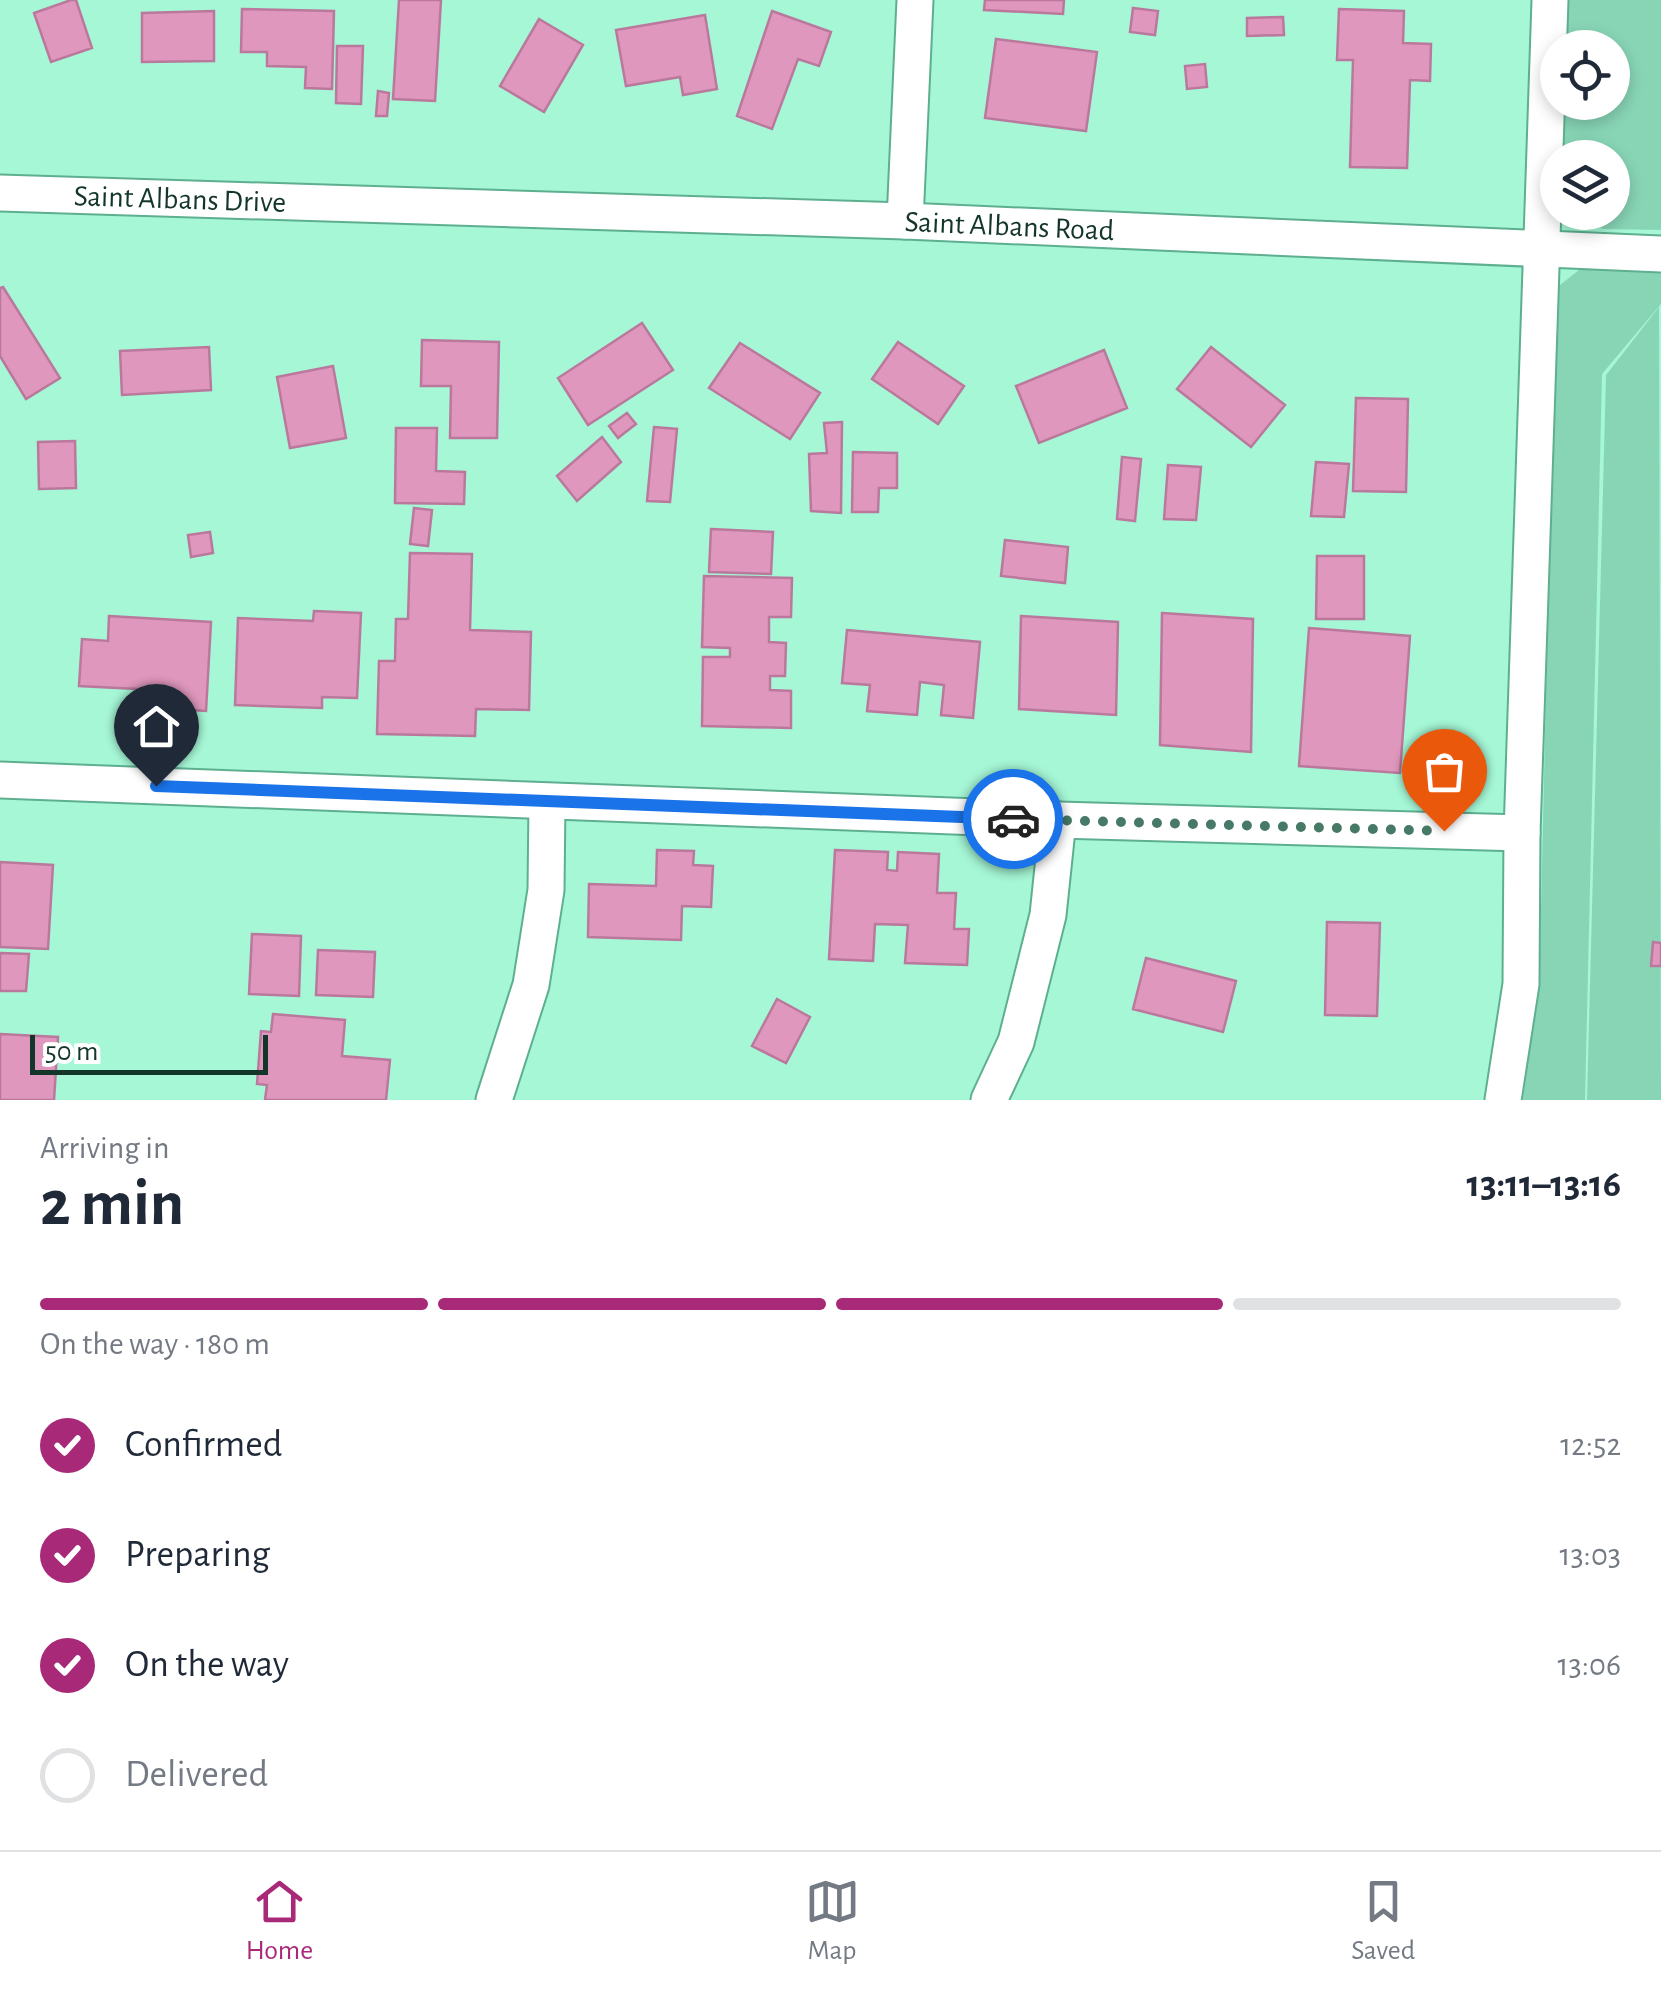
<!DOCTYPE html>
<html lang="en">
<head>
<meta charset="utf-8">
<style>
	body { margin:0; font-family:"Alegreya Sans",sans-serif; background:#f2f2f3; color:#1f2937; height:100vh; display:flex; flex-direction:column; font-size:38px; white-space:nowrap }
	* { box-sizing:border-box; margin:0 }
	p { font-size:32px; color:#747a83 }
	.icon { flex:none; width:55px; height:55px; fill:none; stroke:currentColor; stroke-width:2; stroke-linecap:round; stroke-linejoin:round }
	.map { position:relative; height:1100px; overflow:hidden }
	.drawer { display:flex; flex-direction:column; background:#fff; flex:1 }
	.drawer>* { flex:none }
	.fabs { position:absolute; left:1540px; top:30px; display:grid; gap:20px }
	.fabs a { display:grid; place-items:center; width:90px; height:90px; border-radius:50%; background:#fff; box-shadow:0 5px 15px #0003; font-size:50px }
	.scale { position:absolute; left:30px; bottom:25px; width:238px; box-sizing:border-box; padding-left:10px; border:5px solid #14362a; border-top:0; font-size:28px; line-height:35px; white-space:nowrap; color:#14362a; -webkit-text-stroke:8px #fff; paint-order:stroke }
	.pin { position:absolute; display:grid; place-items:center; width:85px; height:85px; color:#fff; margin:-102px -42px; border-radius:50% 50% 50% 0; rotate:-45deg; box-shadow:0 0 10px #0007 }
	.pin .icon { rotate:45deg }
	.courier { position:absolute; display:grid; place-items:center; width:100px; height:100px; margin:-50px; border:8px solid #1a73e8; border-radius:50%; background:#fff; color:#222; box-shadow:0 2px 12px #0007 }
	.headline em { font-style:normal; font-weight:700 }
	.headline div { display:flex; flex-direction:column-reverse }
	.headline { display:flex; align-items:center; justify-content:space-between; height:170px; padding:0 40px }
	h1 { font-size:65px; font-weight:700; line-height:75px }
	.bar { display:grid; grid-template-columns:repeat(4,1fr); gap:15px 10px; align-content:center; height:120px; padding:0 40px }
	.bar i { height:12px; border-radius:8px; background:#e0e1e3 }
	.bar .active { background:#a82978 }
	.bar p { grid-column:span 4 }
	ol { padding:0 40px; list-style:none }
	li { display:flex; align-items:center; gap:30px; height:110px }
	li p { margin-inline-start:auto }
	li .icon { padding:10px; border-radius:50%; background:#a82978; color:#fff; stroke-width:4 }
	li:last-child { color:#747a83 }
	li i { width:55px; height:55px; border:5px solid #e0e1e3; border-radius:50% }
	.menu { display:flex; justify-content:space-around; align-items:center; height:140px; border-top:2px solid #e0e1e3; background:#fff; font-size:28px; color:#747a83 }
	.menu a { display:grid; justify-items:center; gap:5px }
	.menu .active { color:#a82978 }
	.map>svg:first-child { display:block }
	.green { fill:#88d5b6 }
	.building { fill:#e097bd; stroke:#ba799c; stroke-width:2.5 }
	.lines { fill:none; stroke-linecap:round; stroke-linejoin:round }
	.street-casing { stroke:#5eaf90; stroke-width:39 }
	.street { stroke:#fff; stroke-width:35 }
	.done { stroke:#477a66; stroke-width:10; stroke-dasharray:0 18 }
	.route { stroke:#1a73e8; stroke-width:12 }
	.labels { text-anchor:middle; stroke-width:8; stroke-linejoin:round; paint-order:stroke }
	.street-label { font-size:30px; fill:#14362a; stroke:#fff }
</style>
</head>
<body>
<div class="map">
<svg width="1661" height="1100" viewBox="0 0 1661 1100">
	<rect width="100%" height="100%" fill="#a5f7d6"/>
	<path class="green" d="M1562,0H1661V230L1603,229L1577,213L1612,212V158H1558V102H1612V48L1560,47Z
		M1584,266L1661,271V304L1602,374L1585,1100H1523L1540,956L1555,289Z
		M1659,307L1661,1100H1587L1606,375Z"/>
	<path class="building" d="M71,0H76L92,48L51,62L34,13Z
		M399,0H441L435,101L393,99Z
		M985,0H1064L1063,14L984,10Z
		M1133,8L1158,11L1155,35L1130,32Z
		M242,9L334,11L332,89L305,88L306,67L267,66V52H241Z
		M1339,9L1404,11L1403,43L1431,44L1430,81L1410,80L1407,168L1350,167L1353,60H1337Z
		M214,11V61L142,62V13Z
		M772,11L831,32L819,66L798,59L772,129L737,116Z
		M705,15L717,89L683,95L680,77L626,86L616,30Z
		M1283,17L1284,35L1247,36V18Z
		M539,19L583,45L544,112L500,86Z
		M996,39L1097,52L1086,131L985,118Z
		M337,46H363L361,104L336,103Z
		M1205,64L1207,87L1187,89L1185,66Z
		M378,91L389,93L387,116H376Z
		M3,287L60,378L26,399L0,356V288Z
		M642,323L673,370L588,425L558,378Z
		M422,340L499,342L497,438H450L451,386H421Z
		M898,342L964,386L938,424L872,379Z
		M740,343L820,393L790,439L709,388Z
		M209,347L211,390L122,395L120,351Z
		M1211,347L1285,405L1251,447L1177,389Z
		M1104,350L1127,408L1039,443L1016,386Z
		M333,366L346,438L290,448L277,377Z
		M1356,398L1408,399L1406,492L1353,491Z
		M627,413L636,424L618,438L609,426Z
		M842,422L841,513L811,511L809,454L827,453L824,423Z
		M654,427L677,429L670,502L647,501Z
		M396,428H437L436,471L465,472L464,504L395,503Z
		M602,437L621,462L577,501L557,476Z
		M75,441L76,488L39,489L38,442Z
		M853,452L897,453V488H879L878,512H852Z
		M1122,457L1141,459L1135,521L1117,519Z
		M1316,462L1349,464L1344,517L1311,516Z
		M1168,465L1201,467L1196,520L1164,519Z
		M414,508L432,510L428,546L410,544Z
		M711,529L773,532L771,574L709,572Z
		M210,532L213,553L191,557L188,535Z
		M1005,540L1068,547L1065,583L1001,576Z
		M410,553L472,554L470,630L531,632L529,710L476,709L475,736L377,734L379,661H395L396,619H408Z
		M1317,556H1364V619H1316Z
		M704,576L792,578L791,617H769V642L786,643L785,676H770V690L791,691V728L702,726L703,657H730V648L702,647Z
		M314,611L361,613L357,698L322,697V708L235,705L238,618L313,621Z
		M1162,613L1253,619L1251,752L1160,745Z
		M109,616L211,622L206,711L156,708L157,690L79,686L82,639L108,641Z
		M1021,616L1118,622L1116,715L1019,709Z
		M1309,628L1410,636L1400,773L1299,766Z
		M847,630L980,642L973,718L941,715L944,685L920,682L917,715L867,711L870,685L842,683Z
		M657,850L694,851L693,865L713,866L711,907L682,906L681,940L588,937L589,884L656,886Z
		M835,850L888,852L887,870L897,871L898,852L939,854L937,893H956L954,929H969L967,965L905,963L908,925L875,924L873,961L829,959Z
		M0,862L53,865L48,949L0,947Z
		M1327,922L1380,923L1377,1016L1325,1015Z
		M252,934L301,936L299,996L249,994Z
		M1653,942L1661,943V966H1651Z
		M318,950L375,952L373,997L316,995Z
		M0,953L29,954L26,991H0Z
		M1146,958L1236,981L1223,1032L1133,1009Z
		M777,999L810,1017L786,1063L752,1046Z
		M273,1014L345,1020L342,1056L390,1060L386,1100H265L267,1085L257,1084L261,1031L271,1032Z
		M0,1034L58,1037L54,1100H0Z"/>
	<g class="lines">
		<defs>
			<g id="street">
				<path id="s1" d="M0,193L905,221L1661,254"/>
				<path d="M905,221L915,0"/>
				<path d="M0,780L1058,820L1522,833"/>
				<path d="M494,1100L531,985L546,890L547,802"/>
				<path d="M989,1100L1016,1042L1048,915L1058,820"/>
				<path d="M1503,1100L1521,984L1522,833L1550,0"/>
			</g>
		</defs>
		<use href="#street" class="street-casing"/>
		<use href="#street" class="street"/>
	</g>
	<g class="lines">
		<path class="done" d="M1013,819L1444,831"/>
		<path class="route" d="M156,786L1013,819"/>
	</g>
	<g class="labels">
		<g class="street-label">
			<text dy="10" stroke="none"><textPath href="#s1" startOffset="180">Saint Albans Drive</textPath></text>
			<text dy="10" stroke="none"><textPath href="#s1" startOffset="1010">Saint Albans Road</textPath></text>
		</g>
	</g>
</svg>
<div class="fabs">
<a><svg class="icon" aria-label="locate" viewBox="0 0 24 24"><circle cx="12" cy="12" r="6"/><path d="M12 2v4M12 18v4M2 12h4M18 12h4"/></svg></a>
<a><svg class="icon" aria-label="layers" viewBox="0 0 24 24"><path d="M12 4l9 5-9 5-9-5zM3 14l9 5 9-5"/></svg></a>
</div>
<div class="scale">50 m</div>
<div class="pin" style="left:1444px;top:831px;background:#ea580c"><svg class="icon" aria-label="bag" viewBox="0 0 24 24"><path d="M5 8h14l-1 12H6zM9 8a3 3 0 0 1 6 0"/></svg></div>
<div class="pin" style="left:156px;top:786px;background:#1f2937"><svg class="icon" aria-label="home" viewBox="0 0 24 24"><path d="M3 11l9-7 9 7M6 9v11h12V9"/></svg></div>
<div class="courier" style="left:1013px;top:819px"><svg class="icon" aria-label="car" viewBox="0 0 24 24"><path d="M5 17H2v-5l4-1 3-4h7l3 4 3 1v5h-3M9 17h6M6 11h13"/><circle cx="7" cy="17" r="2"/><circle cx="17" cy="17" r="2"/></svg></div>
</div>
<section class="drawer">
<div class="headline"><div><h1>2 min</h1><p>Arriving in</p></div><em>13:11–13:16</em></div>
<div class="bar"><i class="active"></i><i class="active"></i><i class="active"></i><i></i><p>On the way · 180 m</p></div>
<ol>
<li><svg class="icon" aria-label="check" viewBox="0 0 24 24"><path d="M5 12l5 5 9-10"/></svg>Confirmed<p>12:52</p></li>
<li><svg class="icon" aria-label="check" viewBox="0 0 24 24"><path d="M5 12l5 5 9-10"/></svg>Preparing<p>13:03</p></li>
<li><svg class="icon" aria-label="check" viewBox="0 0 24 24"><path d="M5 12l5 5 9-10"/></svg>On the way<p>13:06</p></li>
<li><i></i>Delivered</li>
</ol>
</section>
<nav class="menu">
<a class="active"><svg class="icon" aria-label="home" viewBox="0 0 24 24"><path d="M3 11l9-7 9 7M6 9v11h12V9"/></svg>Home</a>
<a><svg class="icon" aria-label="map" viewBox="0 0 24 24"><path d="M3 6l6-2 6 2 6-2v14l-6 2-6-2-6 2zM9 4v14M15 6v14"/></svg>Map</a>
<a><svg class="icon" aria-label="saved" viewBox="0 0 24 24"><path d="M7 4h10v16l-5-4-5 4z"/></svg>Saved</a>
</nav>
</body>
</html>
